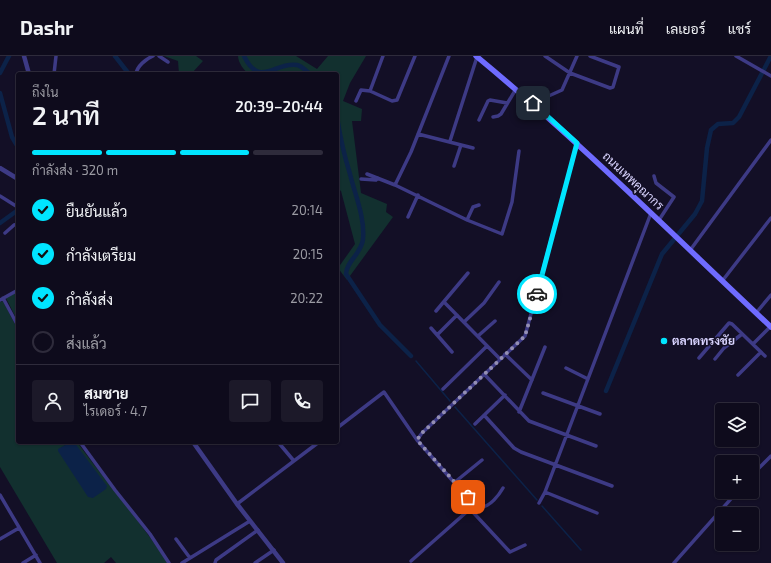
<!DOCTYPE html>
<html lang="th">
<head>
<meta charset="utf-8">
<style>
	body { margin:0; font-family:"Exo 2",Sarabun,sans-serif; background:#1c1929; color:#f1f3f6; height:100vh; display:flex; flex-direction:column; font-size:15px; white-space:nowrap }
	* { box-sizing:border-box; margin:0 }
	p { font-size:13px; color:#9b9ba3 }
	.icon { flex:none; width:22px; height:22px; fill:none; stroke:currentColor; stroke-width:2; stroke-linecap:round; stroke-linejoin:round }
	.map { position:relative; flex:1; overflow:hidden }
	.panel { position:absolute; left:16px; top:16px; width:323px; height:372px; display:flex; flex-direction:column; background:#0e0b1c; border-radius:4px; box-shadow:0 1px 3px #0004,0 0 0 1px #2e2b3b }
	.panel>* { flex:none }
	.buttons { position:absolute; left:715px; top:347px; display:grid; gap:8px }
	.buttons a { display:grid; place-items:center; width:44px; height:44px; border-radius:4px; background:#0e0b1c; box-shadow:0 1px 3px #0004,0 0 0 1px #2e2b3b; font-size:20px }
	.pin { position:absolute; display:grid; place-items:center; width:34px; height:34px; color:#fff; margin:-17px; border-radius:8px; box-shadow:0 2px 6px #0006 }
	.courier { position:absolute; display:grid; place-items:center; width:40px; height:40px; margin:-20px; border:3px solid #00e5ff; border-radius:50%; background:#fff; color:#222; box-shadow:0 1px 5px #0007 }
	.headline em { font-style:normal; font-weight:600 }
	.headline div { display:flex; flex-direction:column-reverse }
	.headline { display:flex; align-items:center; justify-content:space-between; height:68px; padding:0 16px }
	h1 { font-size:26px; font-weight:600; line-height:30px }
	.bar { display:grid; grid-template-columns:repeat(4,1fr); gap:6px 4px; align-content:center; height:48px; padding:0 16px }
	.bar i { height:5px; border-radius:3px; background:#2e2b3b }
	.bar .selected { background:#00e5ff }
	.bar p { grid-column:span 4 }
	.line { display:flex; align-items:center; gap:10px; padding:0 16px; border-top:1px solid #2e2b3b }
	.line div { flex:1 }
	.round { display:grid; place-items:center; flex:none; width:42px; height:42px; border-radius:4px; background:#1c1929 }
	ol { padding:0 16px; list-style:none }
	li { display:flex; align-items:center; gap:12px; height:44px }
	li p { margin-inline-start:auto }
	li .icon { padding:4px; border-radius:50%; background:#00e5ff; color:#111; stroke-width:4 }
	li:last-child { color:#9b9ba3 }
	li i { width:22px; height:22px; border:2px solid #2e2b3b; border-radius:50% }
	header { display:flex; align-items:center; gap:24px; box-sizing:border-box; height:56px; padding:0 20px; background:#0e0b1c; border-bottom:1px solid #2e2b3b }
	header strong { font-size:19px }
	nav { display:flex; gap:22px; margin-inline-start:auto; font-size:14px }
	.map>svg:first-child { display:block }
	.green { fill:#12302f }
	.water { fill:#0c2248 }
	.lines { fill:none; stroke-linecap:round; stroke-linejoin:round }
	.stream { stroke:#0c2248; stroke-width:1.5 }
	.canal { stroke:#0c2248; stroke-width:4.5 }
	.minor { stroke:#3d3a85; stroke-width:3.5 }
	.tertiary { stroke:#3d3a85; stroke-width:4.5 }
	.secondary { stroke:#6f6bff; stroke-width:5.5 }
	.done { stroke:#948fb3; stroke-width:4; stroke-dasharray:0 7.2 }
	.route { stroke:#00e5ff; stroke-width:5 }
	.poi-dot { fill:#00e5ff; stroke:#130f26; stroke-width:1.5 }
	.labels { text-anchor:middle; stroke-width:3; stroke-linejoin:round; paint-order:stroke }
	.street-label { font-size:12px; fill:#d9d4ff; stroke:#130f26 }
	.poi-label { font-size:12px; font-weight:bold; fill:#d9d4ff; stroke:#130f26; text-anchor:start }
</style>
</head>
<body>
<header>
<strong>Dashr</strong>
<nav><a>แผนที่</a><a>เลเยอร์</a><a>แชร์</a></nav>
</header>
<div class="map">
<svg width="771" height="507" viewBox="0 0 771 507">
	<rect width="100%" height="100%" fill="#130f26"/>
	<path class="green" d="M164,0H196L203,5L191,18H179L178,5Z
		M238,0H296L317,13L328,0H366L350,27L343,45L362,53L361,65H352L361,137L387,148L386,156L393,161L347,224L338,212L355,188L341,135L337,132V18H249C244,15 238,6 238,0Z
		M18,235V266L6,242Z
		M3,245L18,274V386H71L59,393L74,387L73,386H77C107,427 140,465 168,507H116L111,501L104,507H57L0,411V246Z"/>
	<path class="water" d="M71,386H74L107,430L106,433L93,442L88,441L58,395V393Z"/>
	<g class="lines">
		<path class="stream" d="M416,305L450,345
			M455,351L537,444
			M542,450L581,494"/>
		<path class="canal" d="M115,0L129,18
			M244,0C260,33 275,5 297,9C302,10 306,15 310,18
			M0,17L9,0
			M0,37L12,81L18,91
			M337,61C340,80 344,99 350,118C355,139 365,161 363,183C362,197 346,206 346,218L380,269L411,300
			M0,167L18,154
			M606,335L662,198L695,158L702,145L707,92L711,74L718,68L733,67L739,61L771,0"/>
		<path class="minor" d="M159,0L168,6
			M383,0L370,35L392,45L397,44L415,0
			M545,0L570,17L610,32L613,31L619,11L590,0
			M736,0L771,20
			M54,18L56,0
			M136,18C137,10 146,3 153,0
			M356,45L361,34L370,35
			M533,47L562,34L577,0
			M493,61L498,60L501,58L516,33
			M479,64L488,45L490,44L507,47
			M418,78L473,92
			M450,85L477,1
			M454,110L461,89
			M367,118L395,129L467,164L502,178L512,146L519,95
			M654,120L656,127L674,141L659,164
			M361,123L376,124L378,122
			M395,129L411,96L449,0
			M0,140L16,150
			M408,161L418,139
			M467,164L473,151L479,149
			M5,177L14,169L18,168
			M691,193L771,84
			M723,224L771,162
			M3,242L18,270
			M0,244L18,234
			M444,246L500,303
			M436,255L468,217
			M756,257L771,239
			M464,266L484,247L499,226
			M431,272L452,296
			M437,279L457,259
			M478,280L495,265
			M753,288L771,270
			M505,298L532,324
			M699,302L729,267L732,268L765,300
			M715,303L724,292L742,278
			M566,312L588,323
			M484,318L529,365L596,390
			M738,319L761,296
			M443,333L487,290
			M543,337L600,358
			M519,356L545,291
			M484,359L514,392L521,396L612,430
			M475,368L505,339
			M337,372L384,336L417,384L472,447L470,453L411,505
			M417,384L422,377L525,280L577,88
			M80,386L115,434L150,478L169,507
			M278,386L294,405
			M752,419L771,400
			M455,426L482,404
			M545,436L597,457
			M0,439L40,507
			M472,447C475,448 478,451 481,451C490,451 499,439 503,432
			M539,447L545,436L651,157
			M237,448L319,386
			M470,453L510,496L525,489
			M0,483L19,472
			M176,483L190,502
			M23,507L36,499
			M182,507L250,465
			M215,507L216,504L258,474
			M255,507L274,494
			M674,507L737,436"/>
		<path class="tertiary" d="M24,0L29,18
			M0,112L18,123
			M193,386L237,448L283,507"/>
		<path class="secondary" d="M476,0C579,85 673,179 771,271"/>
	</g>
	<g class="lines">
		<path class="done" d="M468,441L417,384L422,377L525,280L537,238"/>
		<path class="route" d="M533,47L577,87L537,238"/>
	</g>
	<circle class="poi-dot" cx="664" cy="285" r="4"/>
	<g class="labels">
		<g class="street-label">
			<text transform="translate(633 125) rotate(43)" y="4">ถนนเทพคุณากร</text>
		</g>
		<g class="poi-label">
			<text x="672" y="289">ตลาดทรงชัย</text>
		</g>
	</g>
</svg>
<div class="buttons">
<a><svg class="icon" aria-label="layers" viewBox="0 0 24 24"><path d="M12 4l9 5-9 5-9-5zM3 14l9 5 9-5"/></svg></a>
<a>+</a>
<a>−</a>
</div>
<div class="pin" style="left:468px;top:441px;background:#ea580c"><svg class="icon" aria-label="bag" viewBox="0 0 24 24"><path d="M5 8h14l-1 12H6zM9 8a3 3 0 0 1 6 0"/></svg></div>
<div class="pin" style="left:533px;top:47px;background:#1f2937"><svg class="icon" aria-label="home" viewBox="0 0 24 24"><path d="M3 11l9-7 9 7M6 9v11h12V9"/></svg></div>
<div class="courier" style="left:537px;top:238px"><svg class="icon" aria-label="car" viewBox="0 0 24 24"><path d="M5 17H2v-5l4-1 3-4h7l3 4 3 1v5h-3M9 17h6M6 11h13"/><circle cx="7" cy="17" r="2"/><circle cx="17" cy="17" r="2"/></svg></div>
<section class="panel">
<div class="headline"><div><h1>2 นาที</h1><p>ถึงใน</p></div><em>20:39–20:44</em></div>
<div class="bar"><i class="selected"></i><i class="selected"></i><i class="selected"></i><i></i><p>กำลังส่ง · 320 m</p></div>
<ol>
<li><svg class="icon" aria-label="check" viewBox="0 0 24 24"><path d="M5 12l5 5 9-10"/></svg>ยืนยันแล้ว<p>20:14</p></li>
<li><svg class="icon" aria-label="check" viewBox="0 0 24 24"><path d="M5 12l5 5 9-10"/></svg>กำลังเตรียม<p>20:15</p></li>
<li><svg class="icon" aria-label="check" viewBox="0 0 24 24"><path d="M5 12l5 5 9-10"/></svg>กำลังส่ง<p>20:22</p></li>
<li><i></i>ส่งแล้ว</li>
</ol>
<div class="line" style="height:72px"><a class="round"><svg class="icon" aria-label="person" viewBox="0 0 24 24"><circle cx="12" cy="8" r="4"/><path d="M4 21q1-7 8-7t8 7"/></svg></a><div><b>สมชาย</b><p>ไรเดอร์ · 4.7</p></div><a class="round"><svg class="icon" aria-label="chat" viewBox="0 0 24 24"><path d="M4 5h16v11H9l-5 4z"/></svg></a><a class="round"><svg class="icon" aria-label="phone" viewBox="0 0 24 24"><path d="M5 4h4l2 5-3 2q2 4 5 5l2-3 5 2v4C11 20 4 13 5 4z"/></svg></a></div>
</section>
</div>
</body>
</html>
